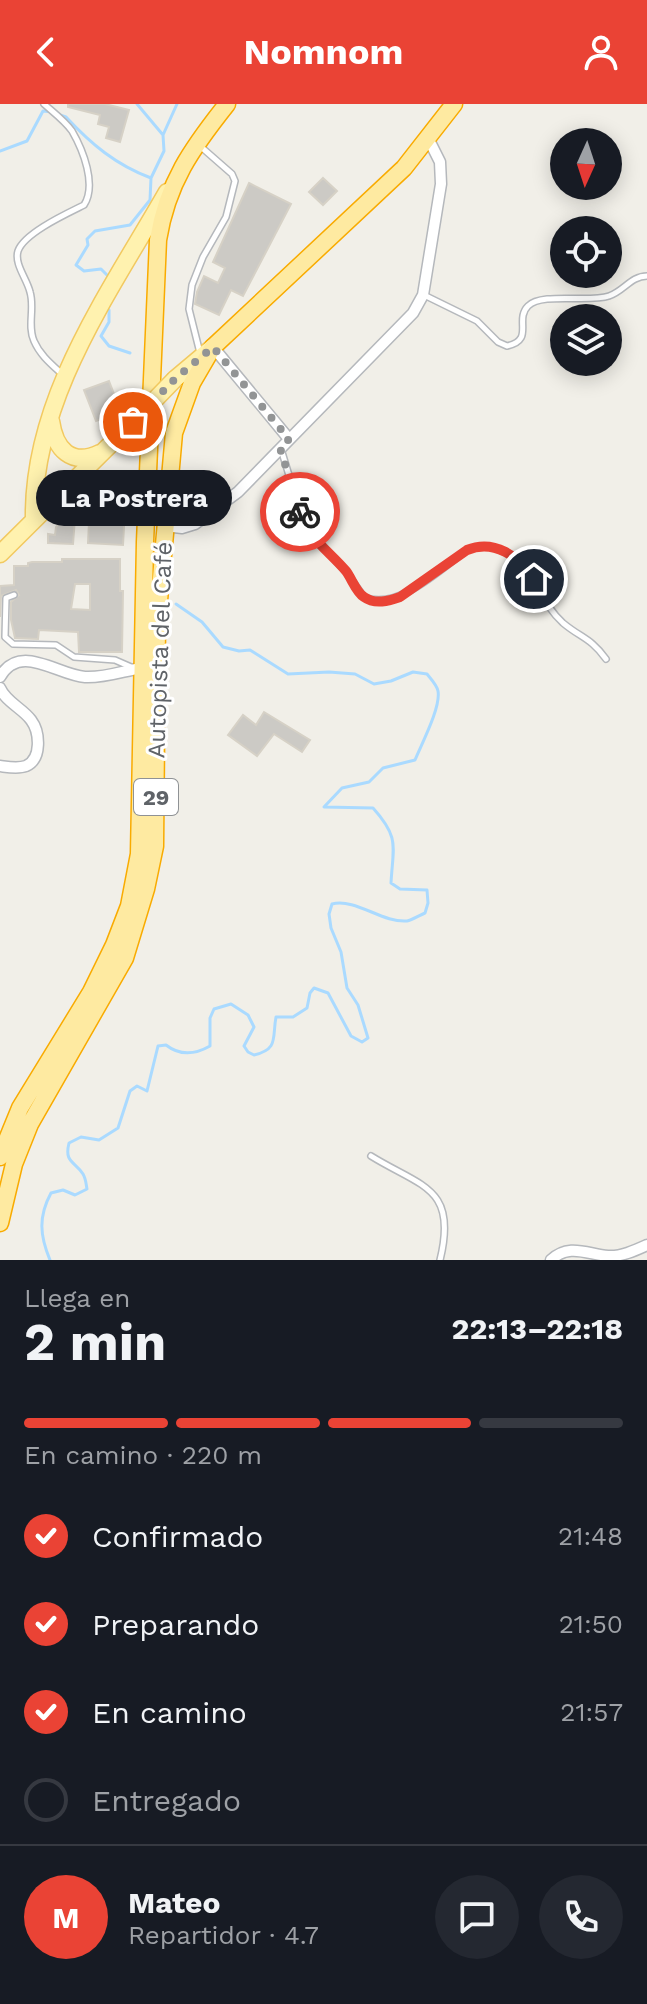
<!DOCTYPE html>
<html lang="es">
<head>
<meta charset="utf-8">
<style>
	body { margin:0; font-family:"Work Sans",sans-serif; background:#242831; color:#f1f3f6; height:100vh; display:flex; flex-direction:column; font-size:30px; white-space:nowrap }
	* { box-sizing:border-box; margin:0 }
	p { font-size:26px; color:#9ea1a6 }
	.icon { flex:none; width:44px; height:44px; fill:none; stroke:currentColor; stroke-width:2; stroke-linecap:round; stroke-linejoin:round }
	.map { position:relative; height:1156px; overflow:hidden }
	.sheet { display:flex; flex-direction:column; background:#171b24; flex:1 }
	.sheet>* { flex:none }
	.needle { width:52px; rotate:183deg }
	.controls { position:absolute; left:550px; top:24px; display:grid; gap:16px }
	.controls a { display:grid; place-items:center; width:72px; height:72px; border-radius:50%; background:#171b24; box-shadow:0 4px 20px #0003; font-size:40px }
	.pin { position:absolute; display:grid; place-items:center; width:68px; height:68px; color:#fff; margin:-34px; border:4px solid #fff; border-radius:50%; box-shadow:0 2px 8px #0007 }
	.courier { position:absolute; display:grid; place-items:center; width:80px; height:80px; margin:-40px; border:6px solid #ea4335; border-radius:50%; background:#fff; color:#222; box-shadow:0 2px 10px #0007 }
	.bubble { position:absolute; height:56px; border-radius:28px; background:#171b24; box-shadow:0 4px 20px #0003; font-size:26px; font-weight:700; line-height:56px; text-align:center }
	.overview em { font-style:normal; font-weight:700 }
	.overview div { display:flex; flex-direction:column-reverse }
	.overview { display:flex; align-items:center; justify-content:space-between; height:136px; padding:0 24px }
	h1 { font-size:52px; font-weight:700; line-height:60px }
	.bar { display:grid; grid-template-columns:repeat(4,1fr); gap:12px 8px; align-content:center; height:96px; padding:0 24px }
	.bar i { height:10px; border-radius:6px; background:#363941 }
	.bar .selected { background:#ea4335 }
	.bar p { grid-column:span 4 }
	.line { display:flex; align-items:center; gap:20px; padding:0 24px; border-top:2px solid #363941 }
	.line div { flex:1 }
	.round { display:grid; place-items:center; flex:none; width:84px; height:84px; border-radius:42px; background:#242831 }
	ol { padding:0 24px; list-style:none }
	li { display:flex; align-items:center; gap:24px; height:88px }
	li p { margin-inline-start:auto }
	li .icon { padding:8px; border-radius:50%; background:#ea4335; color:#fff; stroke-width:4 }
	li:last-child { color:#9ea1a6 }
	li i { width:44px; height:44px; border:4px solid #363941; border-radius:50% }
	header { display:flex; justify-content:space-between; align-items:center; height:104px; padding:0 24px; background:#ea4335; color:#fff; font-size:36px; font-weight:700 }
	.map>svg:first-child { display:block }
	.lines { fill:none; stroke-linecap:round; stroke-linejoin:round }
	.stream { stroke:#aadaff; stroke-width:3 }
	.building { fill:#cccac5; stroke:#d6d1c6; stroke-width:2; fill-rule:evenodd }
	.service-casing { stroke:#b5b8bc; stroke-width:8 }
	.minor-casing { stroke:#b5b8bc; stroke-width:13 }
	.primary-casing { stroke:#f2c960; stroke-width:19 }
	.trunk-casing { stroke:#f9ab00; stroke-width:19 }
	.service { stroke:#fff; stroke-width:5 }
	.minor { stroke:#fff; stroke-width:10 }
	.primary { stroke:#fff2af; stroke-width:16 }
	.trunk { stroke:#feeaa1; stroke-width:16 }
	.primary-bridge-casing { stroke:#f2c960; stroke-width:19; stroke-linecap:butt }
	.primary-bridge { stroke:#fff2af; stroke-width:16 }
	.done { stroke:#929495; stroke-width:8; stroke-dasharray:0 14.4 }
	.route { stroke:#ea4335; stroke-width:10 }
	.labels { text-anchor:middle; stroke-width:6; stroke-linejoin:round; paint-order:stroke }
	.shield { fill:#fff; stroke:#8f9295; stroke-width:2 }
	.shield-label { font-size:22px; font-weight:bold; fill:#5f6368 }
	.street-label { font-size:24px; fill:#5f6368; stroke:#fff }
</style>
</head>
<body>
<header><svg class="icon" aria-label="back" viewBox="0 0 24 24"><path d="M15 5l-7 7 7 7"/></svg>Nomnom<svg class="icon" aria-label="person" viewBox="0 0 24 24"><circle cx="12" cy="8" r="4"/><path d="M4 21q1-7 8-7t8 7"/></svg></header>
<div class="map">
<svg width="647" height="1156" viewBox="0 0 647 1156">
	<rect width="100%" height="100%" fill="#f1efe8"/>
	<g class="lines">
		<path class="stream" d="M137,0L163,31
			M60,11L66,13C91,40 116,61 151,74
			M0,47L27,37L43,7L53,8
			M108,172L101,165L84,167L76,161L88,141L87,135L95,127L130,121L150,96L151,74L164,47L163,31L177,0
			M109,206V218L101,232L109,242L130,249
			M50,1156C40,1132 38,1113 51,1089L63,1086L75,1091L87,1085C86,1080 86,1075 83,1070C75,1057 64,1059 69,1039L81,1033L99,1036L118,1024L130,987L137,982L147,987L158,942L166,941C180,952 196,950 210,942V914L214,905L231,900L248,911L254,923L244,942L248,948L254,951C279,945 272,934 276,913H293L307,904L310,889L314,884L328,889L351,932L362,938L368,934L358,901L347,884L341,848L331,824L329,810L332,800C356,794 382,819 407,817C412,816 420,811 425,809L428,799L427,786L400,785L391,779C393,742 400,734 373,704L324,703L342,684L369,678L383,664L415,656C422,639 441,603 438,587C437,581 431,575 427,570L413,568L391,577L374,580L355,570L329,568L288,570L250,546L239,547L223,543L202,518L176,500"/>
	</g>
	<path class="building" d="M68,0H105L129,6L120,38L106,34L109,23L98,20L100,11L68,3Z
		M323,74L337,87L323,101L309,88Z
		M249,79L291,100L243,192L231,186L219,211L195,200L197,188L204,172L218,179L225,164L213,158Z
		M109,277L121,308L96,317L84,286Z
		M99,386H126L123,441L88,439L89,418L98,419Z
		M66,414H75L73,440L48,439V430L55,431L56,423L59,420L66,421Z
		M62,455H120V487H123L122,548H79L78,528L39,526L38,535L15,534L11,516V498L19,491L16,486L1,492L0,513V482L14,481V462H28V459L32,458H62ZM75,480H90V506L71,505Z
		M264,608L310,636L302,648L274,630L257,652L228,631L243,611L256,621Z"/>
	<g class="lines">
		<defs>
			<path id="service" d="M44,0C53,8 65,17 72,27C83,46 97,81 84,101C68,109 24,129 18,147C14,160 27,175 30,188C35,204 27,222 34,237C40,251 51,260 62,270
				M424,191L477,217L498,238L507,242C535,236 514,216 528,202C542,188 589,199 609,192C624,187 631,172 647,172
				M200,249L189,205L192,181L203,153L226,113L235,77L232,70L200,42
				M281,345L305,424L347,469L364,493C398,507 440,466 467,446C477,442 486,441 497,445C537,459 535,494 563,519C581,534 591,534 606,555
				M14,491L6,494L5,533L13,540L56,541L74,553L115,556L131,563
				M371,1052C421,1083 458,1083 440,1156"/>
			<path id="minor" d="M213,243L289,335
				M165,422L182,424L195,420L238,388L413,209L423,191L441,80L440,58L428,34
				M0,573C20,538 57,571 85,573C105,574 123,567 141,564
				M0,584C6,598 22,604 31,616C40,628 42,655 26,662C18,665 8,663 0,662
				M551,1156C569,1139 587,1150 608,1152C621,1153 636,1146 647,1141"/>
			<path id="primary" d="M175,275L213,243
				M51,317C55,345 71,363 100,349
				M34,415C32,294 110,188 167,88
				M0,450L139,312"/>
			<path id="trunk" d="M0,1053L20,1004L91,888L114,841L129,802L139,750L145,438L158,136C167,79 192,44 227,0
				M0,1119L14,1060L30,1020L125,854L146,785L155,742L157,519L174,329L192,279L213,243L404,64L454,0"/>
		</defs>
		<use href="#service" class="service-casing"/>
		<use href="#minor" class="minor-casing"/>
		<use href="#primary" class="primary-casing"/>
		<use href="#trunk" class="trunk-casing"/>
		<use href="#service" class="service"/>
		<use href="#minor" class="minor"/>
		<use href="#primary" class="primary"/>
		<use href="#trunk" class="trunk"/>
		<defs>
			<path id="primary-bridge" d="M139,312L175,275"/>
		</defs>
		<use href="#primary-bridge" class="primary-bridge-casing"/>
		<use href="#primary-bridge" class="primary-bridge"/>
	</g>
	<g class="lines">
		<path class="done" d="M133,318L175,275L213,243L289,335L280,344L300,408"/>
		<path class="route" d="M300,408C308,434 329,447 346,467C352,475 356,488 364,493C375,501 389,497 400,493L467,446C494,435 519,452 534,475"/>
	</g>
	<g class="labels">
		<rect class="shield" x="134" y="675" width="44" height="36" rx="6"/>
		<g class="shield-label">
			<text x="156" y="701">29</text>
		</g>
		<g class="street-label">
			<text transform="translate(160 546) rotate(-88)" y="8">Autopista del Café</text>
		</g>
	</g>
</svg>
<div class="controls">
<a><svg class="needle" viewBox="-14 -14 28 28"><path d="M0-13l5 13h-10z" fill="#e53935"/><path d="M0 13l5-13h-10z" fill="#9ea1a6"/></svg></a>
<a><svg class="icon" aria-label="locate" viewBox="0 0 24 24"><circle cx="12" cy="12" r="6"/><path d="M12 2v4M12 18v4M2 12h4M18 12h4"/></svg></a>
<a><svg class="icon" aria-label="layers" viewBox="0 0 24 24"><path d="M12 4l9 5-9 5-9-5zM3 14l9 5 9-5"/></svg></a>
</div>
<div class="pin" style="left:133px;top:318px;background:#ea580c"><svg class="icon" aria-label="bag" viewBox="0 0 24 24"><path d="M5 8h14l-1 12H6zM9 8a3 3 0 0 1 6 0"/></svg></div>
<div class="pin" style="left:534px;top:475px;background:#1f2937"><svg class="icon" aria-label="home" viewBox="0 0 24 24"><path d="M3 11l9-7 9 7M6 9v11h12V9"/></svg></div>
<div class="courier" style="left:300px;top:408px"><svg class="icon" aria-label="bike" viewBox="0 0 24 24"><circle cx="6" cy="16" r="4"/><circle cx="18" cy="16" r="4"/><path d="M6 16l4-8h5l3 8M10 8l3 8H6M13 5h3"/></svg></div>
<div class="bubble" style="left:36px;top:366px;width:196px">La Postrera</div>
</div>
<section class="sheet">
<div class="overview"><div><h1>2 min</h1><p>Llega en</p></div><em>22:13–22:18</em></div>
<div class="bar"><i class="selected"></i><i class="selected"></i><i class="selected"></i><i></i><p>En camino · 220 m</p></div>
<ol>
<li><svg class="icon" aria-label="check" viewBox="0 0 24 24"><path d="M5 12l5 5 9-10"/></svg>Confirmado<p>21:48</p></li>
<li><svg class="icon" aria-label="check" viewBox="0 0 24 24"><path d="M5 12l5 5 9-10"/></svg>Preparando<p>21:50</p></li>
<li><svg class="icon" aria-label="check" viewBox="0 0 24 24"><path d="M5 12l5 5 9-10"/></svg>En camino<p>21:57</p></li>
<li><i></i>Entregado</li>
</ol>
<div class="line" style="height:144px"><b class="round" style="background:#ea4335;color:#fff">M</b><div><b>Mateo</b><p>Repartidor · 4.7</p></div><a class="round"><svg class="icon" aria-label="chat" viewBox="0 0 24 24"><path d="M4 5h16v11H9l-5 4z"/></svg></a><a class="round"><svg class="icon" aria-label="phone" viewBox="0 0 24 24"><path d="M5 4h4l2 5-3 2q2 4 5 5l2-3 5 2v4C11 20 4 13 5 4z"/></svg></a></div>
</section>
</body>
</html>
